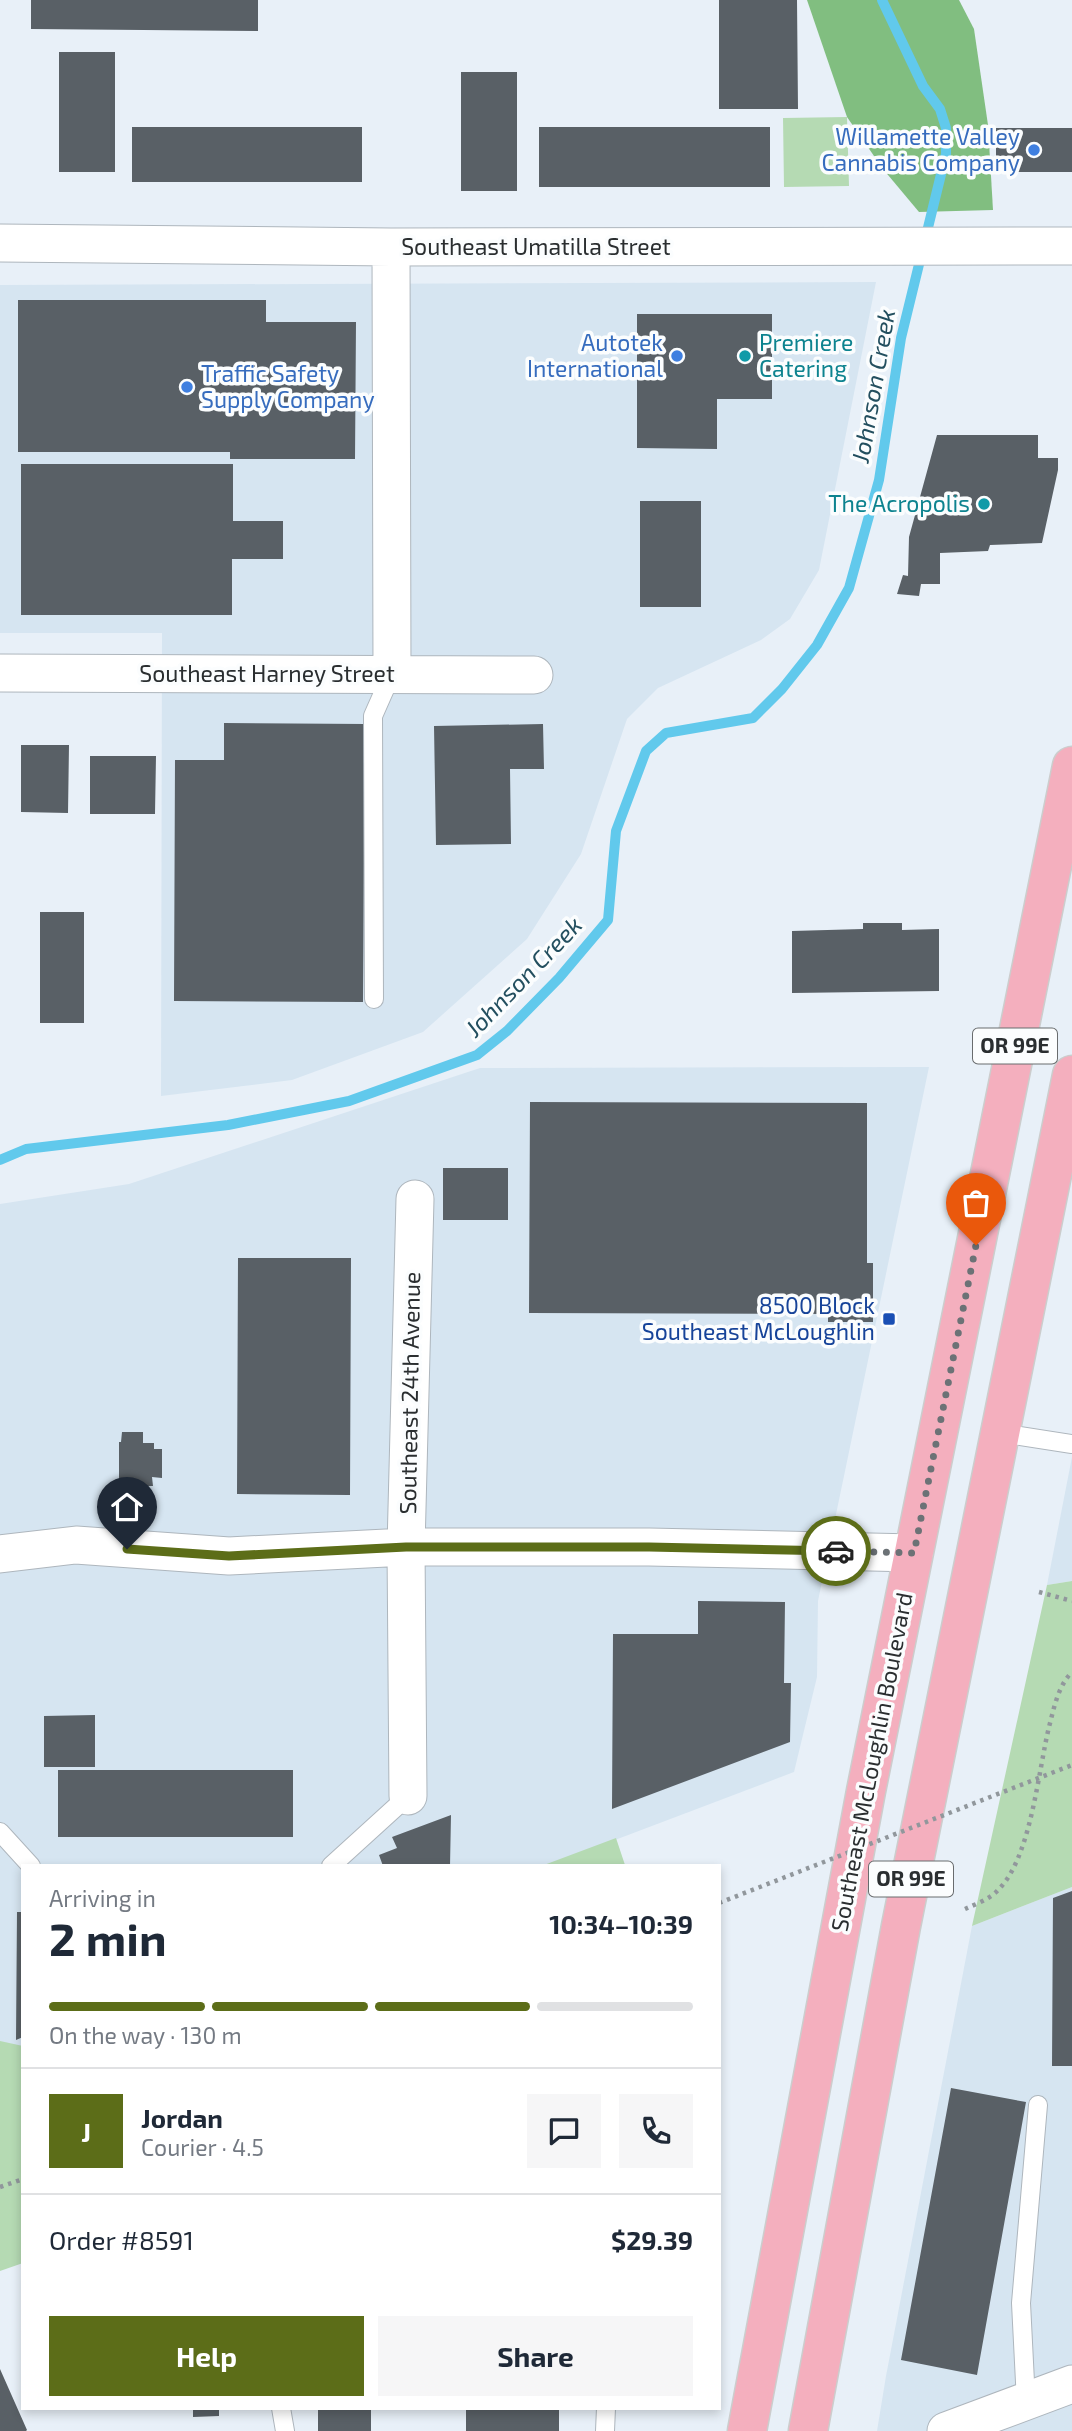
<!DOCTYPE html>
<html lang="en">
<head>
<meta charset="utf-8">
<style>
	body { margin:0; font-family:"Exo 2",sans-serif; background:#f6f6f7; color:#1f2937; height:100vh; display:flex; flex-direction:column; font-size:26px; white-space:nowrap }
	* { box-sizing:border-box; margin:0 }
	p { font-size:23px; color:#747a83 }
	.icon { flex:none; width:38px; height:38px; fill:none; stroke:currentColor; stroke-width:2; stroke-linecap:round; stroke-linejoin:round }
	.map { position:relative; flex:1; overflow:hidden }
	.drawer { position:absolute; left:21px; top:1864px; width:700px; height:546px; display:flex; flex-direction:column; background:#fff; border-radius:0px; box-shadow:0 4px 10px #0003 }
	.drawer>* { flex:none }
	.pin { position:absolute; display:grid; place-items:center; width:60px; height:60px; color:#fff; margin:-72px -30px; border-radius:50% 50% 50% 0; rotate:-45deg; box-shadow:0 0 7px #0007 }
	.pin .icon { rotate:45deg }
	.courier { position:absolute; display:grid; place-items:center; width:70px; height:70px; margin:-35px; border:5px solid #5c6d18; border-radius:50%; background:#fff; color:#222; box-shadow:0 2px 9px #0007 }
	.head em { font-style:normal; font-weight:700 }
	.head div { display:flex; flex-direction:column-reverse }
	.head { display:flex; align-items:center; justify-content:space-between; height:119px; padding:0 28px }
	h1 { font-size:46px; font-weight:700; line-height:52px }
	.bar { display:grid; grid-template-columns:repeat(4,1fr); gap:10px 7px; align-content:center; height:84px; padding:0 28px }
	.bar i { height:9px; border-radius:5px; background:#e0e1e3 }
	.bar .selected { background:#5c6d18 }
	.bar p { grid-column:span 4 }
	.line { display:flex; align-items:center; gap:18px; padding:0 28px; border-top:2px solid #e0e1e3 }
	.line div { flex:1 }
	.round { display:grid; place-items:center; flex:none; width:74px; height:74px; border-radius:0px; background:#f6f6f7 }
	.action { display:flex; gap:14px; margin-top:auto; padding:14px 28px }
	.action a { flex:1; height:80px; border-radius:0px; background:#5c6d18; color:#fff; font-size:28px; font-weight:700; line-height:80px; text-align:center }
	.action a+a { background:#f6f6f7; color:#1f2937 }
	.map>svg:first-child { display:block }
	.built { fill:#d6e5f1 }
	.green { fill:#b5dab3 }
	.forest { fill:#81be80 }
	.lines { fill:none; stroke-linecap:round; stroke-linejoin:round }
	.stream { stroke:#61c9ec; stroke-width:10 }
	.building { fill:#596066 }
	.service-casing { stroke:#aeb6bd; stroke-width:20 }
	.minor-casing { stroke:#aeb6bd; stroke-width:39 }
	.trunk-casing { stroke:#cccdcd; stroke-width:41 }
	.path { stroke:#91979c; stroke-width:4.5; stroke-dasharray:3.5 5; stroke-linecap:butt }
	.service { stroke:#fff; stroke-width:18 }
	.minor { stroke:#fff; stroke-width:37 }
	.trunk { stroke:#f4afbe; stroke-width:38 }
	.path-bridge { stroke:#91979c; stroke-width:4.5; stroke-dasharray:3.5 5; stroke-linecap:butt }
	.done { stroke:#6c7276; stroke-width:7; stroke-dasharray:0 12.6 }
	.route { stroke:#5c6d18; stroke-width:9 }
	.shop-dot { fill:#3f7fe0; stroke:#fbfdfe; stroke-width:2.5 }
	.culture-dot { fill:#0f9aa8; stroke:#fbfdfe; stroke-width:2.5 }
	.transit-dot { fill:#1a4fb4; stroke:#fbfdfe; stroke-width:2.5 }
	.labels { text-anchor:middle; stroke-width:7; stroke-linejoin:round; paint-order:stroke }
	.shield { fill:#fbfdfe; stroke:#696c6e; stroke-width:2 }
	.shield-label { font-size:21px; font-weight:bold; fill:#2a2e30 }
	.shop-label { font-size:23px; fill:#366cbe; stroke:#fbfdfe; text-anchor:end }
	.street-label { font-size:23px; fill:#2a2e30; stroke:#fbfdfe }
	.culture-label { font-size:23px; fill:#0d838f; stroke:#fbfdfe; text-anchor:start }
	.transit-label { font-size:23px; fill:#164399; stroke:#fbfdfe; text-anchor:end }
	.water-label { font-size:24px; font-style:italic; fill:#234f5f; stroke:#fbfdfe }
</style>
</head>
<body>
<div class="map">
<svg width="1072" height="2431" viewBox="0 0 1072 2431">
	<rect width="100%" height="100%" fill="#e8f0f8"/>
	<path class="built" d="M876,282L819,570L790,619L761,640L658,688L627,719L581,854L527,939L423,1032L292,1080L161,1096L162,633H0V285Z
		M929,1067L818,1601L817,1677L794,1772L549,1865L23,1866V2065L0,2073V1204L129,1184L480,1068Z
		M1072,1457V1581L1047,1585Z
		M1072,1887V2431H877L886,2376L972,1926Z"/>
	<path class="green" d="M847,117L849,186L784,187L783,118Z
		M1072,1581V1887L972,1926L1047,1585Z
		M616,1838L625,1865H544Z
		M0,2041L23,2046V2263L0,2271Z"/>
	<path class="forest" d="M807,0H959L974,29L988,125L993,210L919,212L883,169L847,117Z"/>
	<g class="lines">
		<path class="stream" d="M0,1160L26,1149L228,1125L349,1101L477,1055L507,1031L559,978L608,920L616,831L646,751L666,733L753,718L782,689L817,645L849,588L879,480L901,338L946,154V128L940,109L923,86L882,0"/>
	</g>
	<path class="building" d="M31,0H258V31L31,29Z
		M719,0H797L798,109H719Z
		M59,52H115V172H59Z
		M461,72H517V191H461Z
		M132,127H362V182H132Z
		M539,127H770V187H539Z
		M996,128H1072V172H996Z
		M18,300H266V322H356L355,459H230V452H18Z
		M637,314H772V399H717V449L637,448Z
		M937,435H1038V458H1058V470L1042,543L990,545L988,551L940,553V584H921L919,596L897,594L903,575L908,576L909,537Z
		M21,464H233V521H283V559H232V615H21Z
		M640,501H701V607H640Z
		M224,723L365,724L363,1002L174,1001L175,760H224Z
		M543,724L544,769H510L511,844L436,845L434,726Z
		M21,745H69L68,813L21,812Z
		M90,756H156L155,814H90Z
		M40,912H84V1023H40Z
		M863,923H902V930L939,929V991L792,993V931L863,929Z
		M530,1102L867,1103V1263H873V1322H828V1314L529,1313Z
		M443,1168H508V1220H443Z
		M238,1258H351L350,1495L237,1494Z
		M122,1432H143V1443H154V1449H162V1478L152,1477L153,1486H119V1442H121Z
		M698,1601L785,1602L784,1683H791L790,1742L612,1809L613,1634H698Z
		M95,1715V1767H44V1716Z
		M58,1770H293V1837H58Z
		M451,1815L450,1866H383L379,1855L397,1848L392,1837Z
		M1072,1891V2066H1052L1053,1898Z
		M17,1912H23V2037L16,2040Z
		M951,2088L1026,2102L977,2375L901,2360Z
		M0,2369L27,2430L26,2431H0Z
		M193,2408H219V2416L193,2417Z
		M318,2408H371V2431H318Z
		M466,2408H559V2431H466Z"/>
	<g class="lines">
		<defs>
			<path id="service" d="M374,999L373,716L392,673
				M1000,1433L1072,1444
				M0,1832L31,1866
				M331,1866L408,1796
				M1026,2402L1021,2303L1038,2105
				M281,2408L285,2431
				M605,2431L606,2408"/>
			<path id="minor" d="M0,243L391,247L1072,246
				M391,247L392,673
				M0,673L534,675
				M0,1554L76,1545L229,1556L406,1547H649L914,1553
				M408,1796L406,1547L415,1199
				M946,2431L1072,2384"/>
			<path id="trunk" d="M747,2431L866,1791L1072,766
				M808,2431L901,1926L1072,1075"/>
		</defs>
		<use href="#service" class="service-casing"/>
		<use href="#minor" class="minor-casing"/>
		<use href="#trunk" class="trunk-casing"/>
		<path class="path" d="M1039,1592L1072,1601
			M965,1909C976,1904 990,1899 998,1890C1031,1858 1038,1772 1049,1727C1054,1708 1058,1686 1072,1672
			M0,2187L23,2179"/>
		<use href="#service" class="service"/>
		<use href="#minor" class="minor"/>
		<use href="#trunk" class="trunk"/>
		<path class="path-bridge" d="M719,1903L1072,1765"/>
	</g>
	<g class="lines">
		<path class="done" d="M836,1551L914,1553L976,1245"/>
		<path class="route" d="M127,1549L229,1556L406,1547H649L836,1551"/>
	</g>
	<g class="shop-dot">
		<circle cx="1034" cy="150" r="7"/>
		<circle cx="677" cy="356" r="7"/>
		<circle cx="187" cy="387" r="7"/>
	</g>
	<g class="culture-dot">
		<circle cx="745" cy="356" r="7"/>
		<circle cx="984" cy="504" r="7"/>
	</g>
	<rect class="transit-dot" x="882" y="1312" width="14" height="14" rx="3.5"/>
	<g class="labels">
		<g class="shield">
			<rect x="973" y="1028.5" width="84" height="35" rx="5"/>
			<rect x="869" y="1861.5" width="84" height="35" rx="5"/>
		</g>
		<g class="shield-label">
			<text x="1015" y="1053">OR 99E</text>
			<text x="911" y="1886">OR 99E</text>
		</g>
		<g class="shop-label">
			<text x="1020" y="145">Willamette Valley<tspan x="1020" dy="26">Cannabis Company</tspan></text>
			<text x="663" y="351">Autotek<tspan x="663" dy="26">International</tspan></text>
			<text x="201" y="382" text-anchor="start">Traffic Safety<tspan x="201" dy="26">Supply Company</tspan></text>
		</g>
		<g class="street-label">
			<text x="536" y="255">Southeast Umatilla Street</text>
			<text x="267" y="682">Southeast Harney Street</text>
			<text transform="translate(410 1393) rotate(-89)" y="8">Southeast 24th Avenue</text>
			<text transform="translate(872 1762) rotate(-79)" y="8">Southeast McLoughlin Boulevard</text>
		</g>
		<g class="culture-label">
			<text x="759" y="351">Premiere<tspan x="759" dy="26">Catering</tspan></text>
			<text x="970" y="512" text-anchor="end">The Acropolis</text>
		</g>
		<g class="transit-label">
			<text x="875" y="1314">8500 Block<tspan x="875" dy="26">Southeast McLoughlin</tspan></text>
		</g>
		<g class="water-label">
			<text transform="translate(874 386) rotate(-80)" y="8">Johnson Creek</text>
			<text transform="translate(524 977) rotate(-46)" y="8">Johnson Creek</text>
		</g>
	</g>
</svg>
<div class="pin" style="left:976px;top:1245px;background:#ea580c"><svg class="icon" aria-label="bag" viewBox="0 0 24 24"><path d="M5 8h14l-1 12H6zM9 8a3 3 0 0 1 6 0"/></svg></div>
<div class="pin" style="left:127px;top:1549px;background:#1f2937"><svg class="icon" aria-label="home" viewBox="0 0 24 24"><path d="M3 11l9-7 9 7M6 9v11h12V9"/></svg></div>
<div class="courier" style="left:836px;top:1551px"><svg class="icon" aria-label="car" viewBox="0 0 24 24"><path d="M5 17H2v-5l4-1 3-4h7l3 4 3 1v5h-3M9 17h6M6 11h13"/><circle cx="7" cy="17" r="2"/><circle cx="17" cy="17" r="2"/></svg></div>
<section class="drawer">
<div class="head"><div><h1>2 min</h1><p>Arriving in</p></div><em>10:34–10:39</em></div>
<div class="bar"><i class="selected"></i><i class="selected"></i><i class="selected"></i><i></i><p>On the way · 130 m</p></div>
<div class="line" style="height:126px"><b class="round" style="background:#5c6d18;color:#fff">J</b><div><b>Jordan</b><p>Courier · 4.5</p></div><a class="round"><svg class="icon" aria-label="chat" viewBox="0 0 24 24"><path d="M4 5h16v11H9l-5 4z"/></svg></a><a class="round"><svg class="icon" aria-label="phone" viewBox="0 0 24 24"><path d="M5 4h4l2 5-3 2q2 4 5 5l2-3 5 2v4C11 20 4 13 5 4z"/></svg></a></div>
<div class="line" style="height:91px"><div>Order #8591</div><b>$29.39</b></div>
<div class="action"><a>Help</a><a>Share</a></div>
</section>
</div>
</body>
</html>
